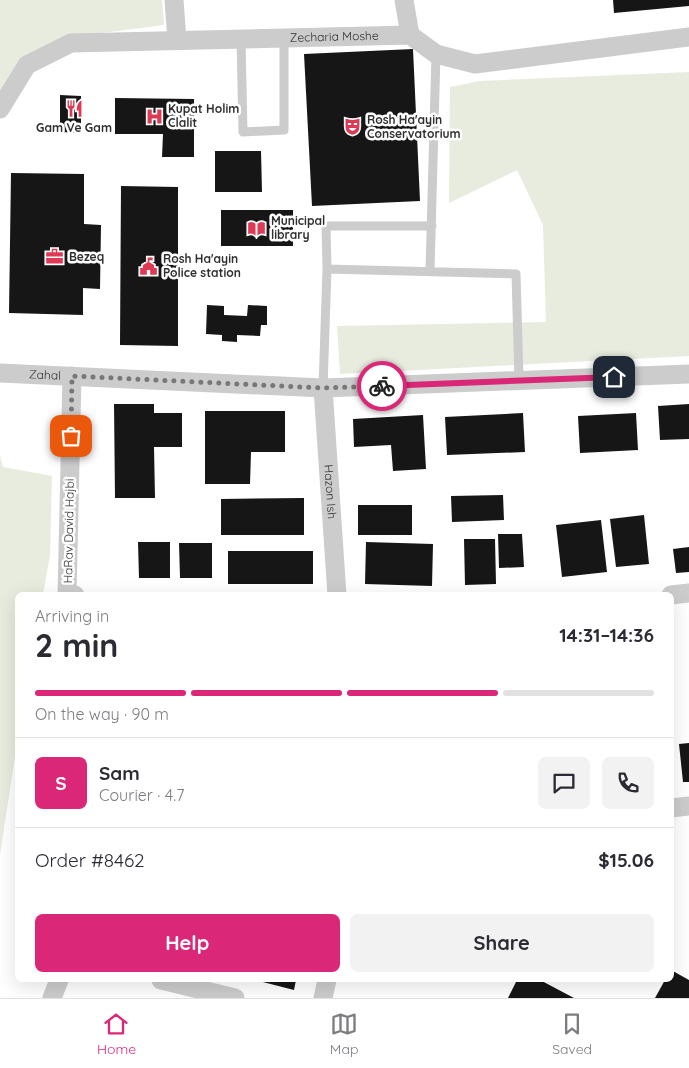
<!DOCTYPE html>
<html lang="en">
<head>
<meta charset="utf-8">
<style>
	body { margin:0; font-family:Quicksand,sans-serif; background:#f2f2f3; color:#2b2b33; height:100vh; display:flex; flex-direction:column; font-size:19px; white-space:nowrap }
	* { box-sizing:border-box; margin:0 }
	p { font-size:16px; color:#7c7c81 }
	.icon { flex:none; width:28px; height:28px; fill:none; stroke:currentColor; stroke-width:2; stroke-linecap:round; stroke-linejoin:round }
	.map { position:relative; flex:1; overflow:hidden }
	.details { position:absolute; left:15px; top:592px; width:659px; height:390px; display:flex; flex-direction:column; background:#fff; border-radius:8px; box-shadow:0 5px 20px #0002 }
	.details>* { flex:none }
	.pin { position:absolute; display:grid; place-items:center; width:42px; height:42px; color:#fff; margin:-21px; border-radius:10px; box-shadow:0 2px 8px #0006 }
	.courier { position:absolute; display:grid; place-items:center; width:50px; height:50px; margin:-25px; border:4px solid #db2777; border-radius:50%; background:#fff; color:#222; box-shadow:0 1px 6px #0007 }
	.headline em { font-style:normal; font-weight:700 }
	.headline div { display:flex; flex-direction:column-reverse }
	.headline { display:flex; align-items:center; justify-content:space-between; height:85px; padding:0 20px }
	h1 { font-size:32px; font-weight:700; line-height:38px }
	.bar { display:grid; grid-template-columns:repeat(4,1fr); gap:8px 5px; align-content:center; height:60px; padding:0 20px }
	.bar i { height:6px; border-radius:4px; background:#e1e1e2 }
	.bar .current { background:#db2777 }
	.bar p { grid-column:span 4 }
	.line { display:flex; align-items:center; gap:12px; padding:0 20px; border-top:1px solid #e1e1e2 }
	.line div { flex:1 }
	.round { display:grid; place-items:center; flex:none; width:52px; height:52px; border-radius:8px; background:#f2f2f3 }
	.button { display:flex; gap:10px; margin-top:auto; padding:10px 20px }
	.button a { flex:1; height:58px; border-radius:8px; background:#db2777; color:#fff; font-size:20px; font-weight:700; line-height:58px; text-align:center }
	.button a+a { background:#f2f2f3; color:#2b2b33 }
	.menu { display:flex; justify-content:space-around; align-items:center; height:70px; border-top:1px solid #e1e1e2; background:#fff; font-size:14px; color:#7c7c81 }
	.menu a { display:grid; justify-items:center; gap:2px }
	.menu .current { color:#db2777 }
	.map>svg:first-child { display:block }
	.green { fill:#e7ecde }
	.building { fill:#161616 }
	.lines { fill:none; stroke-linecap:round; stroke-linejoin:round }
	.lane { stroke:#ccc; stroke-width:9 }
	.street { stroke:#ccc; stroke-width:19 }
	.done { stroke:#787878; stroke-width:5; stroke-dasharray:0 9 }
	.route { stroke:#db2777; stroke-width:6 }
	.labels { text-anchor:middle; stroke-width:5; stroke-linejoin:round; paint-order:stroke }
	.street-label { font-size:12px; fill:#2f2f2f; stroke:#fff }
	.poi-label { font-size:12px; font-weight:bold; fill:#2f2f2f; stroke:#fff; text-anchor:start }
</style>
</head>
<body>
<div class="map">
<svg width="689" height="998" viewBox="0 0 689 998">
	<rect width="100%" height="100%" fill="#fff"/>
	<path class="green" d="M0,0H162L164,25L70,37L0,97Z
		M689,72V356L340,374L337,326L546,322L543,225L517,170L449,203L450,87L480,81Z
		M0,455L3,467L52,476L50,555L43,595H18L17,743L0,855Z"/>
	<path class="building" d="M613,0H689V6L614,13Z
		M413,49L420,201L312,206L304,54Z
		M60,95L81,96V133L60,132Z
		M115,98L194,99V157H162L163,134H115Z
		M215,151H261L262,192H215Z
		M11,173L84,174V224L101,225L100,289L83,288V315L9,313Z
		M121,186L178,187V346L120,345Z
		M221,210H293V246H221Z
		M207,305L224,306V315L247,316L248,305L267,306V325H261L260,336L237,335V342L222,341V335L206,334Z
		M114,404H154V413H182V447H154L155,498H115Z
		M689,404V439L660,440L658,406Z
		M205,411H285V452H251L250,484H205Z
		M523,413L525,452L447,455L445,417Z
		M636,413L638,450L580,453L578,416Z
		M423,415L426,469L393,471L391,445L354,447L353,419Z
		M503,495L504,520L452,522L451,496Z
		M304,498V535H221V499Z
		M358,505H412V535H358Z
		M644,515L649,564L616,567L610,519Z
		M601,520L607,572L562,577L556,525Z
		M498,534H522L524,567L499,568Z
		M464,539H495L496,584L465,585Z
		M138,542H170V578H139Z
		M366,542L433,544L432,586L365,584Z
		M179,543H212V578H180Z
		M689,547V572L676,573L673,549Z
		M228,551H313V584H228Z
		M689,743V782H683L679,744Z
		M671,970L689,980V998H655L665,980H671Z
		M255,980H296L294,990Z
		M517,980H540L574,998H508Z"/>
	<g class="lines">
		<path class="lane" d="M241,39L243,132L284,130V38
			M327,269L516,274L519,380
			M430,270L436,54
			M323,388L327,269L326,226H432"/>
		<g class="street">
			<path d="M174,0L177,40"/>
			<path d="M404,0L410,35"/>
			<path id="s1" d="M0,109L27,65L71,43L410,35L436,54L475,64L689,37"/>
			<path id="s2" d="M0,373L323,388L689,374"/>
			<path d="M72,376L67,595H75"/>
			<path id="s3" d="M323,388L337,595"/>
			<path d="M671,595L689,593"/>
			<path d="M671,808L689,806"/>
			<path d="M161,980L235,998"/>
			<path d="M52,998L59,980"/>
			<path d="M323,998L327,980"/>
		</g>
	</g>
	<g class="lines">
		<path class="done" d="M71,436L72,376L323,388L382,386"/>
		<path class="route" d="M382,386L614,377"/>
	</g>
	<defs>
		<symbol id="restaurant-bare" viewBox="-9 -9 18 18"><path d="M-5-6h1v4h1v-4h1v4h1v-4h1v5L-1.5 .5V6h-2V.5L-5-1ZM5-6V6H3V1.5H1.5Q1.5-4 5-6Z" fill="#de3a55" stroke="#fff" stroke-width="2.5" paint-order="stroke"/></symbol>
		<symbol id="hospital-bare" viewBox="-9 -9 18 18"><path d="M-5-5h3v3.5h4V-5h3V5h-3V1.5h-4V5h-3Z" fill="#de3a55" stroke="#fff" stroke-width="2.5" paint-order="stroke"/></symbol>
		<symbol id="theatre-bare" viewBox="-9 -9 18 18"><path d="M-5-5.5Q0-4 5-5.5V0Q5 5 0 6Q-5 5-5 0ZM-3.3-2.5H-1v1.5H-3.3ZM1-2.5H3.3v1.5H1ZM-2.8 1Q0 5.5 2.8 1Z" fill="#de3a55" stroke="#fff" stroke-width="2.5" paint-order="stroke"/></symbol>
		<symbol id="library-bare" viewBox="-9 -9 18 18"><path d="M-6-4Q-3-5.5-.7-3.5V5Q-3 3-6 4ZM6-4Q3-5.5 .7-3.5V5Q3 3 6 4Z" fill="#de3a55" stroke="#fff" stroke-width="2.5" paint-order="stroke"/></symbol>
		<symbol id="office-bare" viewBox="-9 -9 18 18"><path d="M-6-3h4V-5.5h4V-3h4V5H-6ZM-1-4.5V-3h2v-1.5ZM-6 0V1H6V0Z" fill="#de3a55" stroke="#fff" stroke-width="2.5" paint-order="stroke"/></symbol>
		<symbol id="civic-bare" viewBox="-9 -9 18 18"><path d="M-.6-6.5H3V-4.5H.6V-3L4-1V1h2V6H-6V1h2V-1L-.6-3ZM-1.2 2.5V6h2.4V2.5Z" fill="#de3a55" stroke="#fff" stroke-width="2.5" paint-order="stroke"/></symbol>
	</defs>
	<g fill-rule="evenodd">
		<use href="#restaurant-bare" x="62" y="96" width="25" height="25"/>
		<use href="#hospital-bare" x="142" y="104" width="25" height="25"/>
		<use href="#theatre-bare" x="340" y="114" width="25" height="25"/>
		<use href="#library-bare" x="244" y="216" width="25" height="25"/>
		<use href="#office-bare" x="42" y="244" width="25" height="25"/>
		<use href="#civic-bare" x="136" y="254" width="25" height="25"/>
	</g>
	<g class="labels">
		<g class="street-label">
			<text dy="4" stroke="none"><textPath href="#s1" startOffset="364">Zecharia Moshe</textPath></text>
			<text dy="4" stroke="none"><textPath href="#s2" startOffset="45">Zahal</textPath></text>
			<text dy="4" stroke="none"><textPath href="#s3" startOffset="104">Hazon Ish</textPath></text>
			<text transform="translate(69 531) rotate(-89)" y="4">HaRav David Hajbi</text>
		</g>
		<g class="poi-label">
			<text x="168" y="113">Kupat Holim<tspan x="168" dy="14">Clalit</tspan></text>
			<text x="367" y="124">Rosh Ha'ayin<tspan x="367" dy="14">Conservatorium</tspan></text>
			<text x="74" y="132" text-anchor="middle">Gam Ve Gam</text>
			<text x="271" y="225">Municipal<tspan x="271" dy="14">library</tspan></text>
			<text x="69" y="261">Bezeq</text>
			<text x="163" y="263">Rosh Ha'ayin<tspan x="163" dy="14">Police station</tspan></text>
		</g>
	</g>
</svg>
<div class="pin" style="left:71px;top:436px;background:#ea580c"><svg class="icon" aria-label="bag" viewBox="0 0 24 24"><path d="M5 8h14l-1 12H6zM9 8a3 3 0 0 1 6 0"/></svg></div>
<div class="pin" style="left:614px;top:377px;background:#1f2937"><svg class="icon" aria-label="home" viewBox="0 0 24 24"><path d="M3 11l9-7 9 7M6 9v11h12V9"/></svg></div>
<div class="courier" style="left:382px;top:386px"><svg class="icon" aria-label="bike" viewBox="0 0 24 24"><circle cx="6" cy="16" r="4"/><circle cx="18" cy="16" r="4"/><path d="M6 16l4-8h5l3 8M10 8l3 8H6M13 5h3"/></svg></div>
<section class="details">
<div class="headline"><div><h1>2 min</h1><p>Arriving in</p></div><em>14:31–14:36</em></div>
<div class="bar"><i class="current"></i><i class="current"></i><i class="current"></i><i></i><p>On the way · 90 m</p></div>
<div class="line" style="height:90px"><b class="round" style="background:#db2777;color:#fff">S</b><div><b>Sam</b><p>Courier · 4.7</p></div><a class="round"><svg class="icon" aria-label="chat" viewBox="0 0 24 24"><path d="M4 5h16v11H9l-5 4z"/></svg></a><a class="round"><svg class="icon" aria-label="phone" viewBox="0 0 24 24"><path d="M5 4h4l2 5-3 2q2 4 5 5l2-3 5 2v4C11 20 4 13 5 4z"/></svg></a></div>
<div class="line" style="height:65px"><div>Order #8462</div><b>$15.06</b></div>
<div class="button"><a>Help</a><a>Share</a></div>
</section>
</div>
<nav class="menu">
<a class="current"><svg class="icon" aria-label="home" viewBox="0 0 24 24"><path d="M3 11l9-7 9 7M6 9v11h12V9"/></svg>Home</a>
<a><svg class="icon" aria-label="map" viewBox="0 0 24 24"><path d="M3 6l6-2 6 2 6-2v14l-6 2-6-2-6 2zM9 4v14M15 6v14"/></svg>Map</a>
<a><svg class="icon" aria-label="saved" viewBox="0 0 24 24"><path d="M7 4h10v16l-5-4-5 4z"/></svg>Saved</a>
</nav>
</body>
</html>
